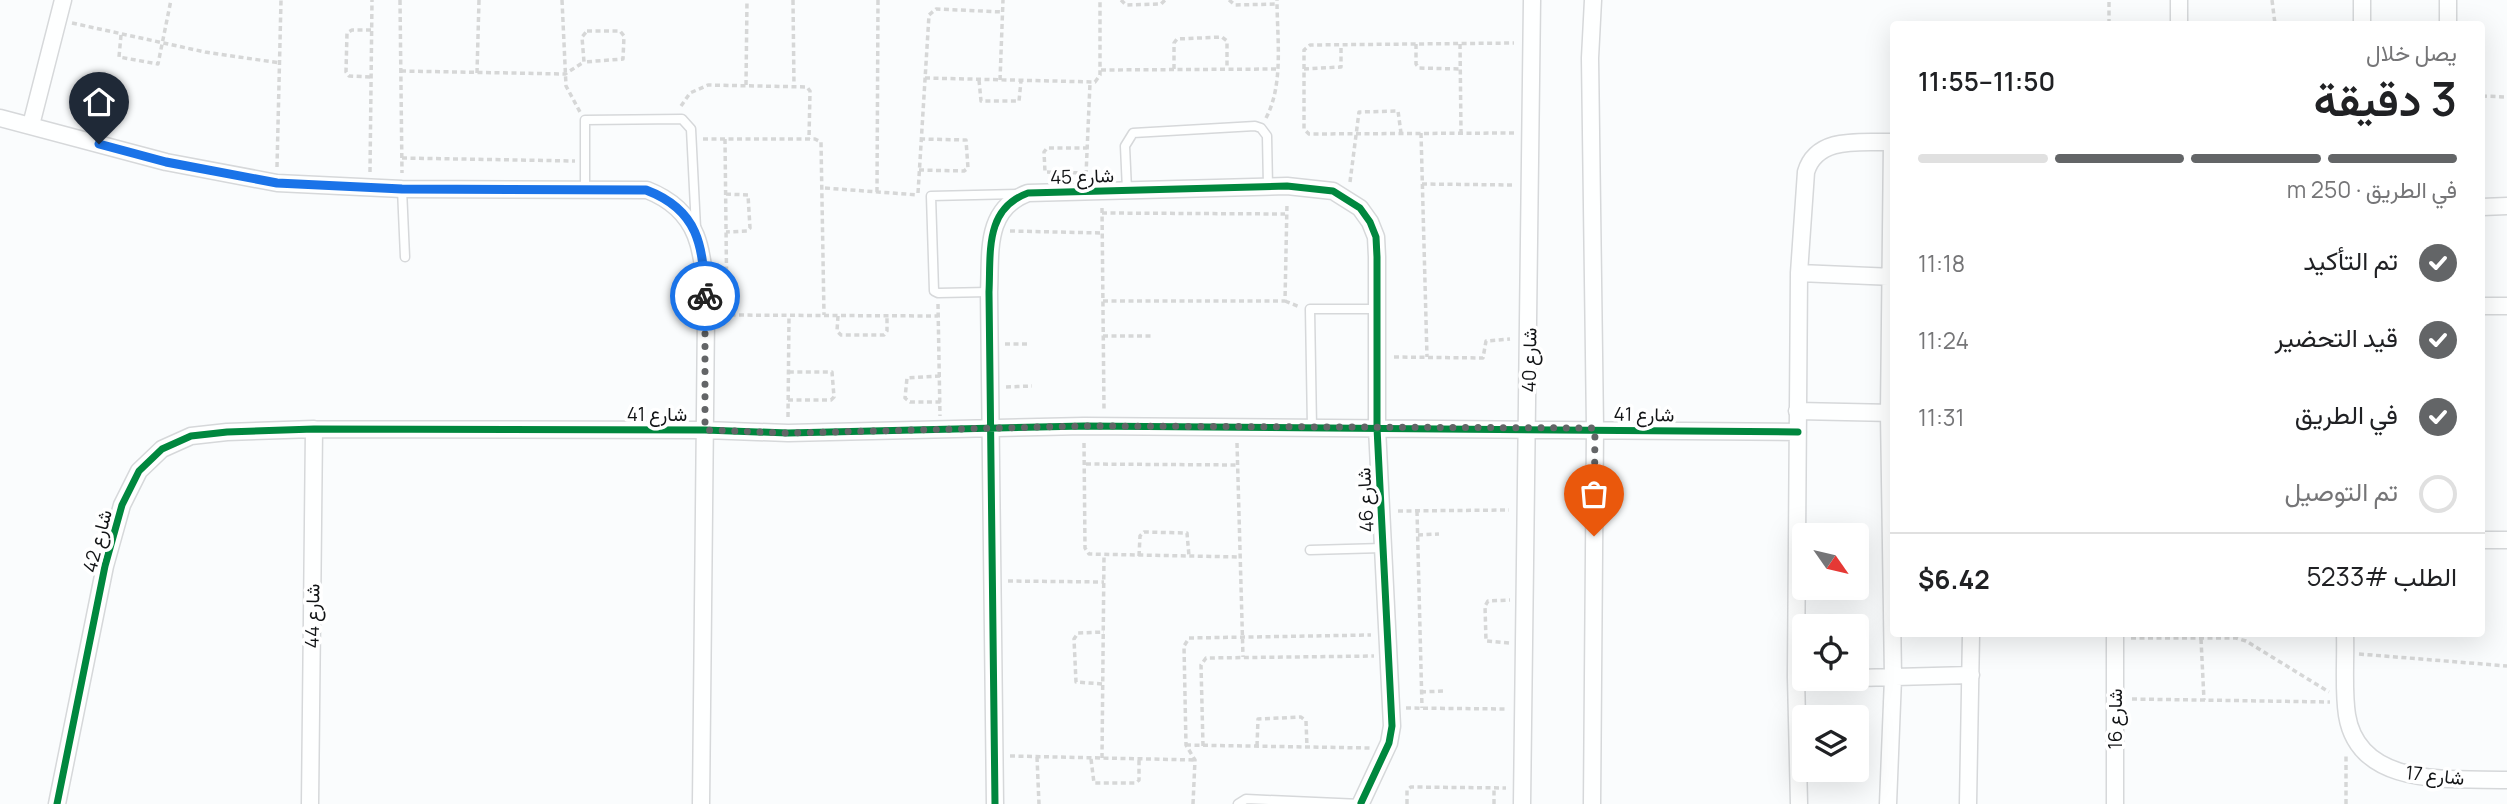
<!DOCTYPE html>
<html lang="ar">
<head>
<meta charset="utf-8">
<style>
	body { margin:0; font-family:Manrope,Vazirmatn,sans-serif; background:#f2f2f2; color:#202124; direction:rtl; height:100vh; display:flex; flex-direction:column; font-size:26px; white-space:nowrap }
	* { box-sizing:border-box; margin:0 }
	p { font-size:23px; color:#757577 }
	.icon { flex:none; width:38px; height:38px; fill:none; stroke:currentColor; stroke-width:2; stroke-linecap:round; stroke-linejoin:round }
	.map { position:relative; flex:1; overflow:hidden; direction:ltr }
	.sheet { position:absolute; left:1890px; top:21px; width:595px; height:616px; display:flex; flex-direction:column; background:#fff; border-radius:7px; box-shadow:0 7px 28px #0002; direction:rtl }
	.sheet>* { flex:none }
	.needle { width:46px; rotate:124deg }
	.buttons { position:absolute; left:1792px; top:523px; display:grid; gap:14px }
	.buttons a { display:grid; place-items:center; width:77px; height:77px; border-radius:7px; background:#fff; box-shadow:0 7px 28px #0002; font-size:35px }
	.pin { position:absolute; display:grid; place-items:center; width:60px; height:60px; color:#fff; margin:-72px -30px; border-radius:50% 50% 50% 0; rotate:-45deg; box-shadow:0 0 7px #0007 }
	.pin .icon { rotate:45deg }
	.courier { position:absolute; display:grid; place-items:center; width:70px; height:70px; margin:-35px; border:5px solid #1a73e8; border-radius:50%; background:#fff; color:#222; box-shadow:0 2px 9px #0007 }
	.overview em { font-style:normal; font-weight:600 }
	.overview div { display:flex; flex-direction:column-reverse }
	.overview { display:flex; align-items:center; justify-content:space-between; height:119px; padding:0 28px }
	h1 { font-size:46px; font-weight:600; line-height:52px }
	.bar { display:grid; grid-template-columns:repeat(4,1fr); gap:10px 7px; align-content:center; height:84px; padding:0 28px }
	.bar i { height:9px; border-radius:5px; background:#e0e0e0 }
	.bar .selected { background:#636567 }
	.bar p { grid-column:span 4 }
	.line { display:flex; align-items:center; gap:18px; padding:0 28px; border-top:2px solid #e0e0e0 }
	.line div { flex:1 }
	ol { padding:0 28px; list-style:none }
	li { display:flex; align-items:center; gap:21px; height:77px }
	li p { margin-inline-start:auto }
	li .icon { padding:7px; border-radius:50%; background:#636567; color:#fff; stroke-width:4 }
	li:last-child { color:#757577 }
	li i { width:38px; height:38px; border:4px solid #e0e0e0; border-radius:50% }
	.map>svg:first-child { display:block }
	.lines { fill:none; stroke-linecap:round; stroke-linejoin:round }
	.service-casing { stroke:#d6d8da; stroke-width:11 }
	.minor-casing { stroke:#d6d8da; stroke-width:19 }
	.path { stroke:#d6d7d7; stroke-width:3.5; stroke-dasharray:5 3.5; stroke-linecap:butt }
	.service { stroke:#feffff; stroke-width:8 }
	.minor { stroke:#feffff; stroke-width:16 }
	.cycleway-casing { stroke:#fff; stroke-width:11 }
	.cycleway { stroke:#00873e; stroke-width:7 }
	.done { stroke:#636567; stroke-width:7; stroke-dasharray:0 12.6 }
	.route { stroke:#1a73e8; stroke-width:9 }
	.labels { text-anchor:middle; stroke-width:7; stroke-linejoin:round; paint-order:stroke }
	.street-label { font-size:19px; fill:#121416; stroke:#fff }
</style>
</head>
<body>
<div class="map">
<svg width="2507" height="804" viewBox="0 0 2507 804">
	<rect width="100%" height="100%" fill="#fafcfd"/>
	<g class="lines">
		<defs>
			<path id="service" d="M402,189L405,257
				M585,190V120L682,119L691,129L696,228
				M1127,190L1125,146L1133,133L1255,126L1261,128L1267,136L1268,187
				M989,292L938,293L934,291L931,196L1018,194
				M1312,428L1310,309H1377
				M1310,550L1383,548
				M1238,804L1246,799L1361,804"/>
			<path id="minor" d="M2362,0V24
				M2179,24V0
				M2448,24V0
				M0,118L166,162L277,183L402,189L647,190C706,213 703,260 706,315L701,804
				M31,125L63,0
				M2482,207L2507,206
				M1799,273L1894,277
				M2482,306H2507
				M1797,411L1894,413
				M2482,540H2507
				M2115,634V804
				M2345,634C2346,660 2343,689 2347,715C2359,789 2452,778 2507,780
				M1857,678L1971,675
				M57,804L105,566L122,505L139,471L162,449L191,436L227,432L314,429L705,430L788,433L1084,426L1798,432
				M310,804L314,429
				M995,804L989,292C991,253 984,209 1028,193L1287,186L1333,191L1360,208L1370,222L1376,237L1377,257V428L1392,726L1389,743L1361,803
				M1522,804L1532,0
				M1592,804L1595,428L1590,58L1593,0
				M1799,804L1796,677L1799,273L1806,172C1817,135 1862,143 1894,142
				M1888,804L1893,678L1889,413L1892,142
				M1968,804L1971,634"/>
		</defs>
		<use href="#service" class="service-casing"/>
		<use href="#minor" class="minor-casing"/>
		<path class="path" d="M400,0L402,173
			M562,0L566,86L580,112
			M793,0L794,87
			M1121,0L1126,5L1161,4L1165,0
			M1229,0L1235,5L1277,4
			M2272,0L2275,24
			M72,23L205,52L280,63
			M2109,24V0
			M371,30H352L347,33L346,72L349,76L371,77
			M587,31H620L624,36L623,59L584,62L582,37Z
			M121,35L119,57L158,64L171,0
			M1416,44V64L1419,68L1460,69
			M1460,44L1461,132
			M1174,69V43L1177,39L1222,37L1227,41V69
			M1304,69L1341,67V45
			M1101,70L1277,69
			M401,71L565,74L584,62
			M477,73L479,0
			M925,78L1095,82L1100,75V0
			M979,80L981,101H1019L1021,81
			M1000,80L1003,0
			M746,85L747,0
			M2482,96L2507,97
			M681,106L690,93L708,85L807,87L810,91L809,139
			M1266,118C1284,84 1277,38 1277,0
			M1421,133L1427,357
			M1514,133L1309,134L1304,129V50L1310,45L1514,43
			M703,139H815L821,142L824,315
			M725,139L727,315
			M402,158L575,161
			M277,167L281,0
			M919,170L964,171L968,168L966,140L921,139
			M370,172L372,0
			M1086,173L1045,172L1044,152L1047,148H1087
			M1086,175L1090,83
			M1350,182L1359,112L1398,111L1401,133
			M1422,184L1515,185
			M825,188L918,195
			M877,192L878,0
			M918,193L929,15L936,9L1003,12
			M726,194L748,195L750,228L747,231L726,232
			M1102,208L1104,410
			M1102,213L1285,214
			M1010,231L1102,233
			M1103,301H1285L1287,203
			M1285,301L1300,307
			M938,304L940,416
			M722,315L938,316
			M838,316L837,331L841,335H884L887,331V315
			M1103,336H1153
			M1005,344H1028
			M1394,357L1483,358L1486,341L1510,339
			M940,376L907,378L905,398L910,402H941
			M1006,387L1032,386
			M788,400H831L834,397L832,372H789
			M788,417L789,316
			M1084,443L1085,548L1089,554L1239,557
			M1237,443L1243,657
			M1086,464L1238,465
			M1398,511L1509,510
			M1417,511L1422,708
			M1418,535L1439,534
			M1139,556L1140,536L1144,532L1187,533L1189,556
			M1008,581L1104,582
			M2131,638H2236L2246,641L2329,692
			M2201,639L2204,700
			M1509,643L1486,641L1485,606L1488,601L1510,600
			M2359,654L2507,666
			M1102,684L1076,682L1074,639L1078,633L1104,632
			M1421,692L1443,691
			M2132,699L2330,702
			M1406,708L1506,709
			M1186,745L1370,748
			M1203,746L1201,665L1206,658L1374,656
			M1257,746L1258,719L1301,717L1306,721L1307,747
			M1010,756L1195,760
			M1037,757L1039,804
			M1102,758L1104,556
			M1091,759L1094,783H1135L1139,780V759
			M1193,804L1195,760L1186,745L1184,646L1189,638L1371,635
			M1407,804V790L1411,787L1506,788
			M1494,804V787
			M2346,804V754"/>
		<use href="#service" class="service"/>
		<use href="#minor" class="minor"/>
		<defs>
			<path id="cycleway" d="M57,804L105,566L122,505L139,471L162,449L191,436L227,432L314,429L705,430L788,433L1084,426L1798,432
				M995,804L989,292C991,253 984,209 1028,193L1287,186L1333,191L1360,208L1370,222L1376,237L1377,257V428L1392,726L1389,743L1361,803"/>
		</defs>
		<use href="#cycleway" class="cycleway-casing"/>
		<use href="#cycleway" class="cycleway"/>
	</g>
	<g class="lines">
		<path class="done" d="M705,296V430L788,433L1084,426L1595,428L1594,536"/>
		<path class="route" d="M99,144L166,162L277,183L402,189L646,190C699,210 703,246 705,296"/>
	</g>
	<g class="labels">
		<g class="street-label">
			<text transform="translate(1082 176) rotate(-2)" y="7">شارع 45</text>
			<text transform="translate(1529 360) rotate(-89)" y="7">شارع 40</text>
			<text x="657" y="421">شارع 41</text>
			<text transform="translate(1644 414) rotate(1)" y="7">شارع 41</text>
			<text transform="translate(1365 500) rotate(-93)" y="7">شارع 46</text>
			<text transform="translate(97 541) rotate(-75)" y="7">شارع 42</text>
			<text transform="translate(312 616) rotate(-89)" y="7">شارع 44</text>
			<text transform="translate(2115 719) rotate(-90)" y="7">شارع 16</text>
			<text transform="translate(2435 775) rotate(6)" y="7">شارع 17</text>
		</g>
	</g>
</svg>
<div class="buttons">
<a><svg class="needle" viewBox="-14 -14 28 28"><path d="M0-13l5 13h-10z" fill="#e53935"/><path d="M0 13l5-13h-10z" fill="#757577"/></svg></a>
<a><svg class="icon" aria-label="locate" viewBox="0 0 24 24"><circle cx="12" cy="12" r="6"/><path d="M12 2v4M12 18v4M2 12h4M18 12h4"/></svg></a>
<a><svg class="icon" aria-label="layers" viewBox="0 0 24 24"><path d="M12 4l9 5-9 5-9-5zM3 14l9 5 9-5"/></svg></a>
</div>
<div class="pin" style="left:1594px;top:536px;background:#ea580c"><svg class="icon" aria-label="bag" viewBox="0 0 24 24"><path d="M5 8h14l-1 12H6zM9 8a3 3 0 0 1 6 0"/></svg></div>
<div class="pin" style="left:99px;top:144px;background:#1f2937"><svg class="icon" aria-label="home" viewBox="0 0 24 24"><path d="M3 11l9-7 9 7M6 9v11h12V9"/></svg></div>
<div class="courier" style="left:705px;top:296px"><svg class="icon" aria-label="bike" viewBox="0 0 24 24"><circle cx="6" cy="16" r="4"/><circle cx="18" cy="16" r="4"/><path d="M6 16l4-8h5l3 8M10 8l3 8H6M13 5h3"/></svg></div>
<section class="sheet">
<div class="overview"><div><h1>3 دقيقة</h1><p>يصل خلال</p></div><em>11:50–11:55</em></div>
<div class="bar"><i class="selected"></i><i class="selected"></i><i class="selected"></i><i></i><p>في الطريق · 250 m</p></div>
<ol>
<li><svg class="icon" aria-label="check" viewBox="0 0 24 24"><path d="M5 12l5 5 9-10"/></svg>تم التأكيد<p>11:18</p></li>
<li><svg class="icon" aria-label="check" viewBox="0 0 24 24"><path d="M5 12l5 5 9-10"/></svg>قيد التحضير<p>11:24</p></li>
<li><svg class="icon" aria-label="check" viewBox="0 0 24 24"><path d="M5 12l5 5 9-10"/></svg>في الطريق<p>11:31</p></li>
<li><i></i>تم التوصيل</li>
</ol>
<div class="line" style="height:91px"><div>الطلب #5233</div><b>$6.42</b></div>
</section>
</div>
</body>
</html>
